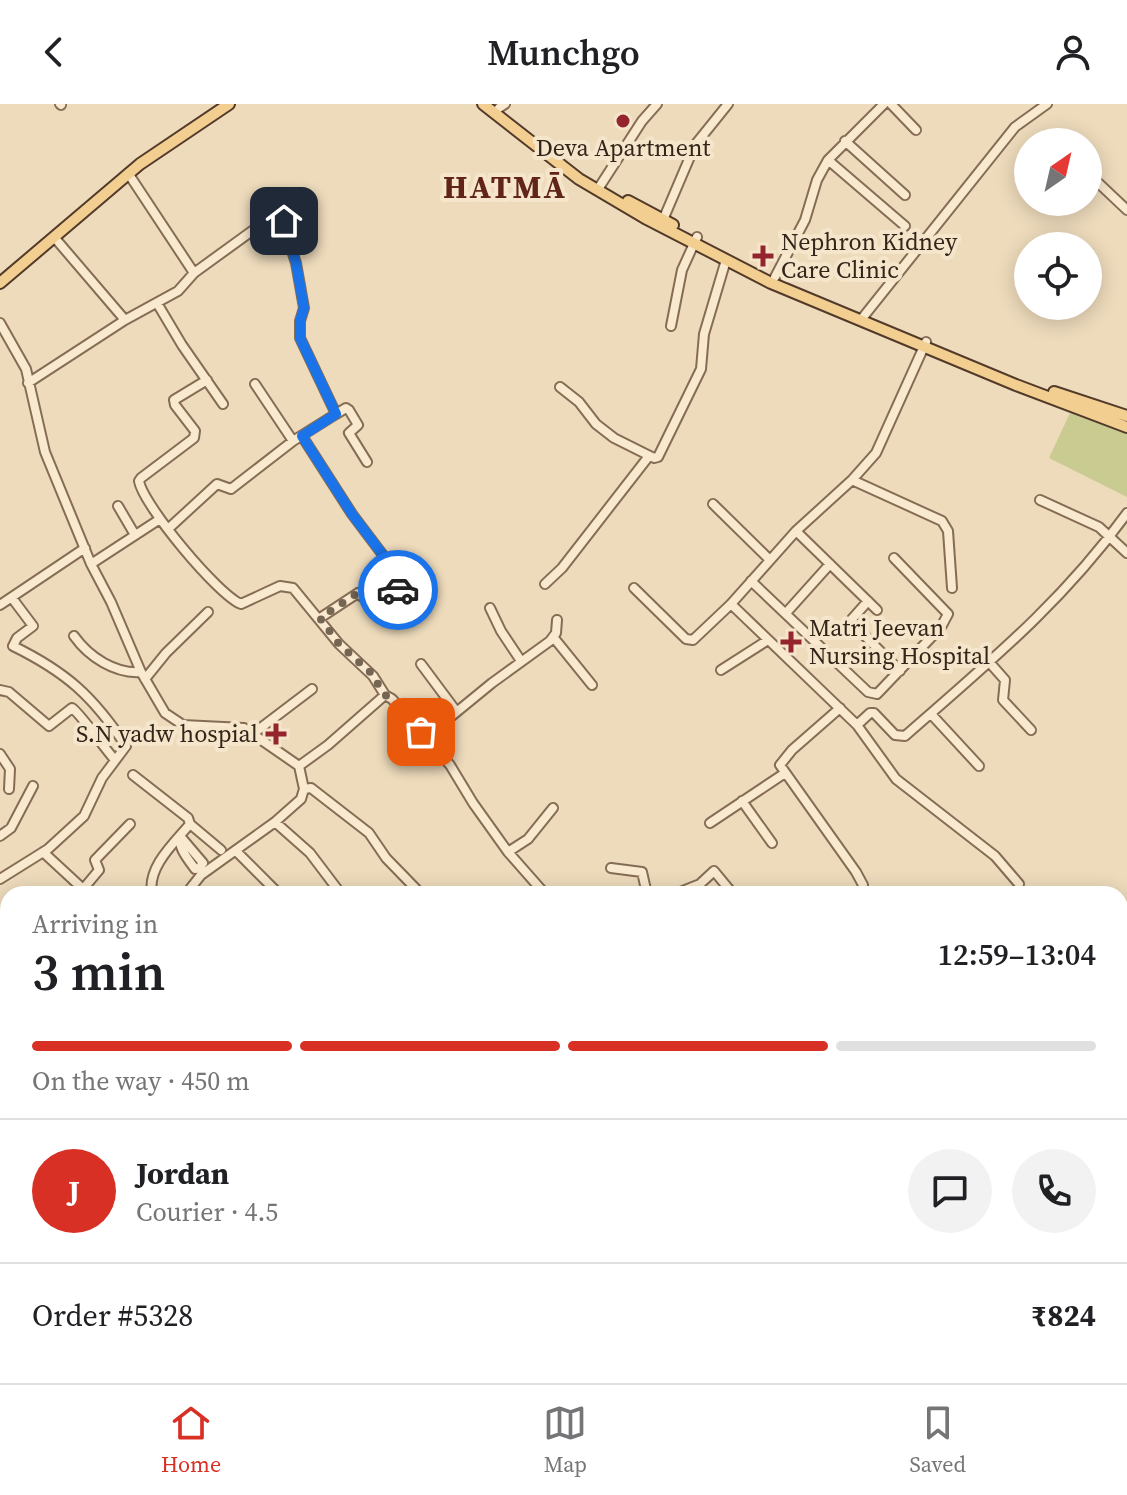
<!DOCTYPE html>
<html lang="en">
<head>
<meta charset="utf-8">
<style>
	body { margin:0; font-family:"Source Serif 4",serif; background:#f2f2f2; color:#202124; height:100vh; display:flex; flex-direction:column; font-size:30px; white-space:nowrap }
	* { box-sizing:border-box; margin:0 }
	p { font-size:26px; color:#757577 }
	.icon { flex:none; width:44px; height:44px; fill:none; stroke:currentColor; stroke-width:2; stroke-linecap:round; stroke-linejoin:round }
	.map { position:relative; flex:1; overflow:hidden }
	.drawer { position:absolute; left:0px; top:782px; width:1128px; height:498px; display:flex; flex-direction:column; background:#fff; border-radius:24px 24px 0 0; box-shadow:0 4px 20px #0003 }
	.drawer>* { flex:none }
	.needle { width:52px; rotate:34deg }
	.buttons { position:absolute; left:1014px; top:24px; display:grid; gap:16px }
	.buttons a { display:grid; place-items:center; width:88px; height:88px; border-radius:50%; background:#fff; box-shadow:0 4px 20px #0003; font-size:40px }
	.pin { position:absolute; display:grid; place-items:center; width:68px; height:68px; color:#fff; margin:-34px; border-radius:16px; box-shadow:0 4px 12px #0006 }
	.courier { position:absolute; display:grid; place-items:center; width:80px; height:80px; margin:-40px; border:6px solid #1a73e8; border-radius:50%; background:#fff; color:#222; box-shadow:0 2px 10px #0007 }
	.headline em { font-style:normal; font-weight:600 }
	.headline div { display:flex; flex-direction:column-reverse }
	.headline { display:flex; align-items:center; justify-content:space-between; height:136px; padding:0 32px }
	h1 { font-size:52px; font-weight:600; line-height:60px }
	.bar { display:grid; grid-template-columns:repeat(4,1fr); gap:12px 8px; align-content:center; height:96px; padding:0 32px }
	.bar i { height:10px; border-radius:6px; background:#e0e0e0 }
	.bar .current { background:#d93025 }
	.bar p { grid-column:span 4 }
	.line { display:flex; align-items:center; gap:20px; padding:0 32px; border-top:2px solid #e0e0e0 }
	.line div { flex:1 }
	.round { display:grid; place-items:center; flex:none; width:84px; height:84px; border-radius:42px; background:#f2f2f2 }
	header { display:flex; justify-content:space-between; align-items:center; height:104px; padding:0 32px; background:#fff; font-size:36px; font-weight:600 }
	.menu { display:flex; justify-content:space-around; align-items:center; height:112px; border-top:2px solid #e0e0e0; background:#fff; font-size:22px; color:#757577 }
	.menu a { display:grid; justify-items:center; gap:4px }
	.menu .current { color:#d93025 }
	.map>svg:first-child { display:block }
	.green { fill:#c9cb90 }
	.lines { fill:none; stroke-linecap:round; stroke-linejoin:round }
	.stream { stroke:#688c80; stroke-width:2 }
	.minor-casing { stroke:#856c55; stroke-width:12 }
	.major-casing { stroke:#523a2a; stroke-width:14 }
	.minor { stroke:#f9e9ce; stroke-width:8 }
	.major { stroke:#f3ce91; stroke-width:10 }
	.done { stroke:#756553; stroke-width:8; stroke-dasharray:0 14.4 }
	.route { stroke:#1a73e8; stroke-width:10 }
	.poi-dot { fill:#95252d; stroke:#f5e6cb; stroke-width:3 }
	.labels { text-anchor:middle; stroke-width:8; stroke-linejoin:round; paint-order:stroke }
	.poi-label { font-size:24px; fill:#34251a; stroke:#f5e6cb; text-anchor:start }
	.district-label { font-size:32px; font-weight:bold; letter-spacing:2px; fill:#612419; stroke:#f5e6cb }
</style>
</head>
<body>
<header><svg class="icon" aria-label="back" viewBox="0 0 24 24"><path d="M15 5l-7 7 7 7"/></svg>Munchgo<svg class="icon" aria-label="person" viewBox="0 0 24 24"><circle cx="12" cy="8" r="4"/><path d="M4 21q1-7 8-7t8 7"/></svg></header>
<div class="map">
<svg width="1127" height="1279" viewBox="0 0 1127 1279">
	<rect width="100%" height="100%" fill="#eedbbc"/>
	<path class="green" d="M1070,309L1127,330V393L1049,354Z"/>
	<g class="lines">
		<path class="stream" d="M941,1279L947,1274L959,1272"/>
		<defs>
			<path id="minor" d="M60,0L61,1
				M891,0L916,26
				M499,4L505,0
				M845,37L905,91
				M828,56L905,122
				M128,69L194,169
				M1091,72L1127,106
				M600,82L642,17L657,0
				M663,116L695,41L728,0
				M54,133L125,216
				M775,173L805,116L817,76L828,56L884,0
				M157,199L182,241L223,300
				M864,212L1015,23L1047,0
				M0,219L26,265L45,348L91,460L111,498L141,568L165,609L183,621L244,624L299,662L304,685
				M671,222L682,166L697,133
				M207,276L174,296L175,301L195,327L194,334L141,374L139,377C143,401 218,491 241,500L280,482L293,484L339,540L373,572L385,591
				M28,279L125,216L178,187L194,169L274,111L281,113L296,159L304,204L300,217V234L336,310L293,337L231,385L217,380L168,425
				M255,280L293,337
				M560,283L579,298L596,320L614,334L654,354L658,353L701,265L704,230L726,156
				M336,310L346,304L349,306L358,321L349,329L367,358
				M302,332L352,410L401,475L403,481L379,504H375L358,489L320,514
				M852,376L942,417L948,427L952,484
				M1040,396L1099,423L1127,449
				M713,400L769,455
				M118,402L135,431
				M796,427L877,506
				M91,460L160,415
				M751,477L868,588L877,590L941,523L948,510L894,454
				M545,480L562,464L649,352
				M634,484L686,535L693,536L731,500L796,427L852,376L876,349L926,238
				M868,497L852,515V519L900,567
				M731,500L857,621L896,675L995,752L1019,780
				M0,501L85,444
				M490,504L501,527L521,557
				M786,509L830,460
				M74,532C89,553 115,570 141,568
				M554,534L592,581
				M990,559L1005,576L1003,596L1031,626
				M421,560L456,607
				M721,566L768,536
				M145,575L166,549L208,508
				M0,586L9,588L49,622L72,604C80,609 105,645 115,656
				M840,604L792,646L780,661L856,768L863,781V790
				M931,610L979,662
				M857,621L870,609H874L895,631L905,632C987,560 1062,499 1127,409
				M254,629L312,585
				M426,633L492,579L550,537L556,529L557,516
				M0,650L10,665L9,685
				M299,662L328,641L385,591L392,595L450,661L473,699L508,748L545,790
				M133,671L188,714L190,720
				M742,697L772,739
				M275,718L301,695L304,685L311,684L369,729L386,754L421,790
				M710,719L785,669
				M0,732L11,724L33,682
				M180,732L203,759L199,764L195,765C188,755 178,744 180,732Z
				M236,747L279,790
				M43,748L83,785
				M508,748L528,735L553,704
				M611,764L642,768L647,790
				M0,775L48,745L84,712L102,674L126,642C93,592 66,568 13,542L17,534L33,522L12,494
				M57,790H80
				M79,790L99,766L95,756L130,720
				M152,790C147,763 174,739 190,720L221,746
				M186,790L201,771L275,718L310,749L341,790
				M675,790L700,780L714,767L733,790
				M0,818L8,810
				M0,840L8,851
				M1120,853L1127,847
				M0,1021L8,1014
				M1120,1027L1127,1021
				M0,1038L8,1047
				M1120,1092L1127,1088
				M0,1164L8,1156
				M0,1181L8,1193
				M1120,1205L1127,1203
				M206,1272L216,1279
				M340,1272L345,1279
				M402,1272L407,1279
				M474,1272L481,1279
				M535,1272L540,1279
				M575,1272L581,1279
				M752,1272L758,1279
				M802,1272L809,1279
				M1020,1272L1030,1279
				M894,1274L896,1272
				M45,1279L52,1272
				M181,1279L187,1272
				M264,1279L270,1273
				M306,1279L312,1272
				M369,1279L377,1272
				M553,1279L560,1272
				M646,1279L655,1272
				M818,1279L824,1272
				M960,1279L971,1272
				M1046,1279L1061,1272"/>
			<path id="major" d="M483,0L579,75L645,114L771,179L1016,281L1127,323
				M628,97L673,121
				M0,179L140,60L229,0
				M1054,288L1127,312"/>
		</defs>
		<use href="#minor" class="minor-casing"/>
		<use href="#major" class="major-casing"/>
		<use href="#minor" class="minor"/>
		<use href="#major" class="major"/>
	</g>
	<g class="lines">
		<path class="done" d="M398,486L377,505L360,489L356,490L320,514L339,540L370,568L385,591L392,595L421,628"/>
		<path class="route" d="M284,117L296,159L304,204L300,217V234L336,310L302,332L352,410L401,475L403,481L398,486"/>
	</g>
	<g class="poi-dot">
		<circle cx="623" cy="17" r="8"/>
		<path d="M759 140h8v8h8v8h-8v8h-8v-8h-8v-8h8z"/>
		<path d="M787 526h8v8h8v8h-8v8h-8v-8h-8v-8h8z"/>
		<path d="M272 618h8v8h8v8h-8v8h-8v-8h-8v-8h8z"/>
	</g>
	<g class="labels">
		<g class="poi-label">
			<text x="623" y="52" text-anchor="middle">Deva Apartment</text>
			<text x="781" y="146">Nephron Kidney<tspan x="781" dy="28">Care Clinic</tspan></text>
			<text x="809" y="532">Matri Jeevan<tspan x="809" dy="28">Nursing Hospital</tspan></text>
			<text x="258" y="638" text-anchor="end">S.N yadw hospial</text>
		</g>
		<g class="district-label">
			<text x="505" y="94">HATMĀ</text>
		</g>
	</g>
</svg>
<div class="buttons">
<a><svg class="needle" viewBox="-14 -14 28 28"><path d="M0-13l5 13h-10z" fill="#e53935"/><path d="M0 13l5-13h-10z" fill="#757577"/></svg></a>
<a><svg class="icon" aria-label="locate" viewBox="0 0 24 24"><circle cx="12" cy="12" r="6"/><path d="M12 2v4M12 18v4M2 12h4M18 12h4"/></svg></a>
</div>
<div class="pin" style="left:421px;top:628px;background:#ea580c"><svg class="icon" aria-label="bag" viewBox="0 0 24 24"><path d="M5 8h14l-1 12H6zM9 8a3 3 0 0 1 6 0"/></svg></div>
<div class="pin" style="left:284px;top:117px;background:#1f2937"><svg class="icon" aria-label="home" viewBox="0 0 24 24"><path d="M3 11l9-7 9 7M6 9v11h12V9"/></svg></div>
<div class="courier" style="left:398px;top:486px"><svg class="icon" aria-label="car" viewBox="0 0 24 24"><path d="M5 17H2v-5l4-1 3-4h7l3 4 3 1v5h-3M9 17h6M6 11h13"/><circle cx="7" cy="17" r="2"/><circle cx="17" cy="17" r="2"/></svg></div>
<section class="drawer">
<div class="headline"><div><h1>3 min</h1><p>Arriving in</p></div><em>12:59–13:04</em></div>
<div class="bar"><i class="current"></i><i class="current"></i><i class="current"></i><i></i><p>On the way · 450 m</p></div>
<div class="line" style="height:144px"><b class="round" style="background:#d93025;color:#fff">J</b><div><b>Jordan</b><p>Courier · 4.5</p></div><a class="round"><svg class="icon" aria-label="chat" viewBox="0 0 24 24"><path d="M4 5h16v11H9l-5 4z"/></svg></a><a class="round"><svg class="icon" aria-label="phone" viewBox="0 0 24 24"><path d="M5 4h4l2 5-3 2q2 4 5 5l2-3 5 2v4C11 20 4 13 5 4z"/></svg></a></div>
<div class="line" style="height:104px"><div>Order #5328</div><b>₹824</b></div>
</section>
</div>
<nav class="menu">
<a class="current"><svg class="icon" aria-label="home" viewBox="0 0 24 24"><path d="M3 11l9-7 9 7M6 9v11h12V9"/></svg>Home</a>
<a><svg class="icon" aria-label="map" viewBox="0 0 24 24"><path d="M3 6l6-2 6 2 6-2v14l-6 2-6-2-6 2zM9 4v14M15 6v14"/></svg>Map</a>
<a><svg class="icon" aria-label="saved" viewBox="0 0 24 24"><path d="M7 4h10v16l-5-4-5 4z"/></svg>Saved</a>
</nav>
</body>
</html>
